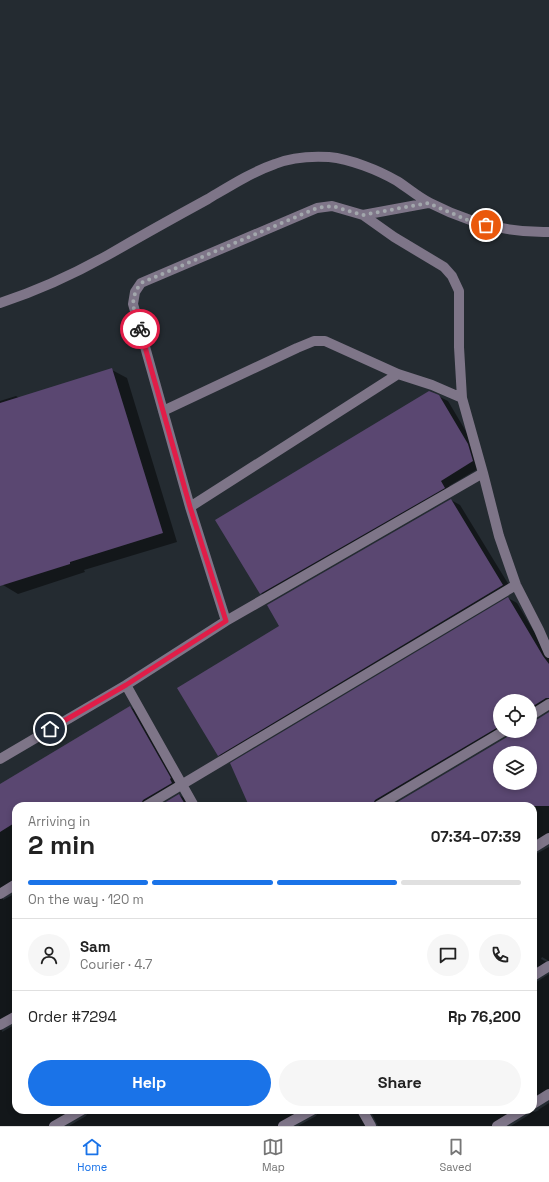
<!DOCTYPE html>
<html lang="en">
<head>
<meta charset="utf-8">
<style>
	body { margin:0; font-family:"Space Grotesk",sans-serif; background:#f6f6f6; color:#222; height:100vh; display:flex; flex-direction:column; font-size:15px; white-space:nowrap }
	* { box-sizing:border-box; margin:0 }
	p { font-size:13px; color:#767676 }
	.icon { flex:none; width:22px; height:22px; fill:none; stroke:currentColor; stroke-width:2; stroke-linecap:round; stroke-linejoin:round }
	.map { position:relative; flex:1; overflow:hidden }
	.panel { position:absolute; left:12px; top:802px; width:525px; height:312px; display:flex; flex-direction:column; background:#fff; border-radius:12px; box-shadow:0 2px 6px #0003 }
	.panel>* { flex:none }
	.tools { position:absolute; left:493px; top:694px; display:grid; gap:8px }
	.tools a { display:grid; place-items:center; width:44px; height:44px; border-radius:50%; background:#fff; box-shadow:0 2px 6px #0003; font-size:20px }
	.pin { position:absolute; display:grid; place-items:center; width:34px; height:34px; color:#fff; margin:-17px; border:2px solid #fff; border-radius:50%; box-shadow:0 1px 4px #0007 }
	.courier { position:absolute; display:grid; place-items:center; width:40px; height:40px; margin:-20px; border:3px solid #e11d48; border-radius:50%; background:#fff; color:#222; box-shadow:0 1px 5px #0007 }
	.overview em { font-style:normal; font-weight:600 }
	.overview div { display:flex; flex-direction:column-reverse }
	.overview { display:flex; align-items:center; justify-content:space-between; height:68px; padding:0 16px }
	h1 { font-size:26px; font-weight:600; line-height:30px }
	.bar { display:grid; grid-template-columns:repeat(4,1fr); gap:6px 4px; align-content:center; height:48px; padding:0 16px }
	.bar i { height:5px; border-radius:3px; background:#e0e0e0 }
	.bar .current { background:#1a73e8 }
	.bar p { grid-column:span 4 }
	.line { display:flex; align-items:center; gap:10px; padding:0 16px; border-top:1px solid #e0e0e0 }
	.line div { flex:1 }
	.round { display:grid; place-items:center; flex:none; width:42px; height:42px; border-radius:21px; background:#f6f6f6 }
	.cta { display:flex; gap:8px; margin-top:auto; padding:8px 16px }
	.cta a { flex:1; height:46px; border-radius:24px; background:#1a73e8; color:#fff; font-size:16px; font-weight:600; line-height:46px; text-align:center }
	.cta a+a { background:#f6f6f6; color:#222 }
	.tabs { display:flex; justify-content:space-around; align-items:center; height:56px; border-top:1px solid #e0e0e0; background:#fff; font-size:11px; color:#767676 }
	.tabs a { display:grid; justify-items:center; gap:2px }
	.tabs .current { color:#1a73e8 }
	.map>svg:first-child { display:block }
	.shadow { fill:#0007; fill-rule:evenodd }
	.building { fill:#5a4771; fill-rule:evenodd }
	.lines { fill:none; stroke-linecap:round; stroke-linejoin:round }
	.minor { stroke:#7e7588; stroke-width:10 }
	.done { stroke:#a2a7ac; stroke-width:4; stroke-dasharray:0 7.2 }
	.route { stroke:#e11d48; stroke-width:5 }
</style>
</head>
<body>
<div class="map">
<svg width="549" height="1126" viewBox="0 0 549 1126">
	<rect width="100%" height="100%" fill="#242b31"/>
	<path class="shadow" d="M112,370L127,378L177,542L84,570L85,572L18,594L3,585L0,576V401L16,396L19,398Z
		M438,396L448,401L477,450L481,467L449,486L453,493L269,598L261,593Z
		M451,500L460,505L512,590L227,760L219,755L280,626Z
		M508,598L517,603L549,657V703L533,718L532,723L549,717V841L536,851V854L549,847V961L542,957L541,959L549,963L536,978L535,983L549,974V1097L536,1106L535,1109L533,1108V806H393L508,737L511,731H530V701H500V731L384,806H250ZM500,753H530V783H500Z
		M130,707L139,712L179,784L151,806H16V887L3,897V900L16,893V1019L3,1026L2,1032L16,1024V1110H86L59,1126H0V785Z
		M179,795L188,800L191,806H161Z
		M549,1103V1126H511L527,1116L530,1113V1111L535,1112L539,1110H538Z
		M89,1110H316L288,1126H69L86,1116Z
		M319,1110H367L369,1126H298L316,1116Z
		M370,1110H527L503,1126H378Z"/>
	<path class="building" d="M112,368L163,533L70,562V564L0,586V403Z
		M429,391L439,395L468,444L473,461L441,481L445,488L260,594L215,520Z
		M451,499L503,585L218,756L177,688L279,626L267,605Z
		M508,597L543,656L549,664V698H546L530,708V701H500V726L375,800L372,806H249L230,763Z
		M130,706L171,778L170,779L172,783L143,800L140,806H16V822L0,832V784Z
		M549,712V806H391L507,737L510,731H530V722H533ZM500,753H530V783H500Z
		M179,794L186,806H159Z"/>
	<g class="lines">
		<path class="minor" d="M363,215L428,203
			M0,303C37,291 74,274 108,255C141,236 175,217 208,199C230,186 252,172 275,164C292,157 311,156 329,157C350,159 378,170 397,181C408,188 418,197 430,203C467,222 507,233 549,232
			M163,411L297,348L314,341H325L398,374L432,385L462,398
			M190,507L398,374
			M226,621L190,507L133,304L135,292L141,283L317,208L332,206L363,215L394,237L444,267L452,276L459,291V347L462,398L483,473L499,536L516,585L539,630L549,653
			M126,685L194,806
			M530,716L549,704
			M0,759L126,685L226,621L483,473
			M146,806L516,585
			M378,806L504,731
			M533,848L549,838
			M0,894L16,884
			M533,976L549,966
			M0,1025L16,1016
			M533,1104L549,1094
			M362,1110L371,1126
			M54,1126L82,1110
			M283,1126L312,1110
			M497,1126L523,1110"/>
	</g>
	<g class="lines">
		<path class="done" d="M140,329C134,309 128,301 141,283L317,208L332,206L363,215L428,203L472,222L486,225"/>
		<path class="route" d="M50,729L126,685L226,621L190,507L140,329"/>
	</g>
</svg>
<div class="tools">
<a><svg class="icon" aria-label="locate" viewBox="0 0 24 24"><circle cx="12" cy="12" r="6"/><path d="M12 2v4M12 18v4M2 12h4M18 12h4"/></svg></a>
<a><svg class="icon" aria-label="layers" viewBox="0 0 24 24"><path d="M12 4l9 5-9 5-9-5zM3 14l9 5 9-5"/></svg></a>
</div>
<div class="pin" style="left:486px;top:225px;background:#ea580c"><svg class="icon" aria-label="bag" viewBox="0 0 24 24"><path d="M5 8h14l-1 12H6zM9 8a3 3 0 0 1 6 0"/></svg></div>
<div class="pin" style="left:50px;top:729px;background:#1f2937"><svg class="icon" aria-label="home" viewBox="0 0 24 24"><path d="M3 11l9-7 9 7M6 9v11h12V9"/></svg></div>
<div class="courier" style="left:140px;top:329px"><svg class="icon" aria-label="bike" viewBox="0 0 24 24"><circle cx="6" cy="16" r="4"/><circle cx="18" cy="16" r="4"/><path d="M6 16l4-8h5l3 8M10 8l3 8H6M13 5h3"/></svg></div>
<section class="panel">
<div class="overview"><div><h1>2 min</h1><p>Arriving in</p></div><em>07:34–07:39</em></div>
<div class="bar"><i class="current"></i><i class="current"></i><i class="current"></i><i></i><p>On the way · 120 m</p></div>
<div class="line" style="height:72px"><a class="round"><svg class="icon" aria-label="person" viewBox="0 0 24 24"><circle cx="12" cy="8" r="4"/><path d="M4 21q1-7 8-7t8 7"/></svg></a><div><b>Sam</b><p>Courier · 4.7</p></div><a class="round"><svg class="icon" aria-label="chat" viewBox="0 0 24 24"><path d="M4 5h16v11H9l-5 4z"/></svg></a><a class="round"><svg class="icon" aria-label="phone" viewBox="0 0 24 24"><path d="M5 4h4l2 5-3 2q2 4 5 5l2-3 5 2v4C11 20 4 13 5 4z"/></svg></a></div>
<div class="line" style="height:52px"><div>Order #7294</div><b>Rp 76,200</b></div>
<div class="cta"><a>Help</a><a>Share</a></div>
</section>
</div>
<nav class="tabs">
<a class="current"><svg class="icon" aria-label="home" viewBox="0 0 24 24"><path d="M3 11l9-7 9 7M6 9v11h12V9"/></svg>Home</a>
<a><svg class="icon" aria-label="map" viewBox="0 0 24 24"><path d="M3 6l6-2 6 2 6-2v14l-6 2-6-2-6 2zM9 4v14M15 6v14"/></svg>Map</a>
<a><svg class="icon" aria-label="saved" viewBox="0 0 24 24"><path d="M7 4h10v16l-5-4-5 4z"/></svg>Saved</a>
</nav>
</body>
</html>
